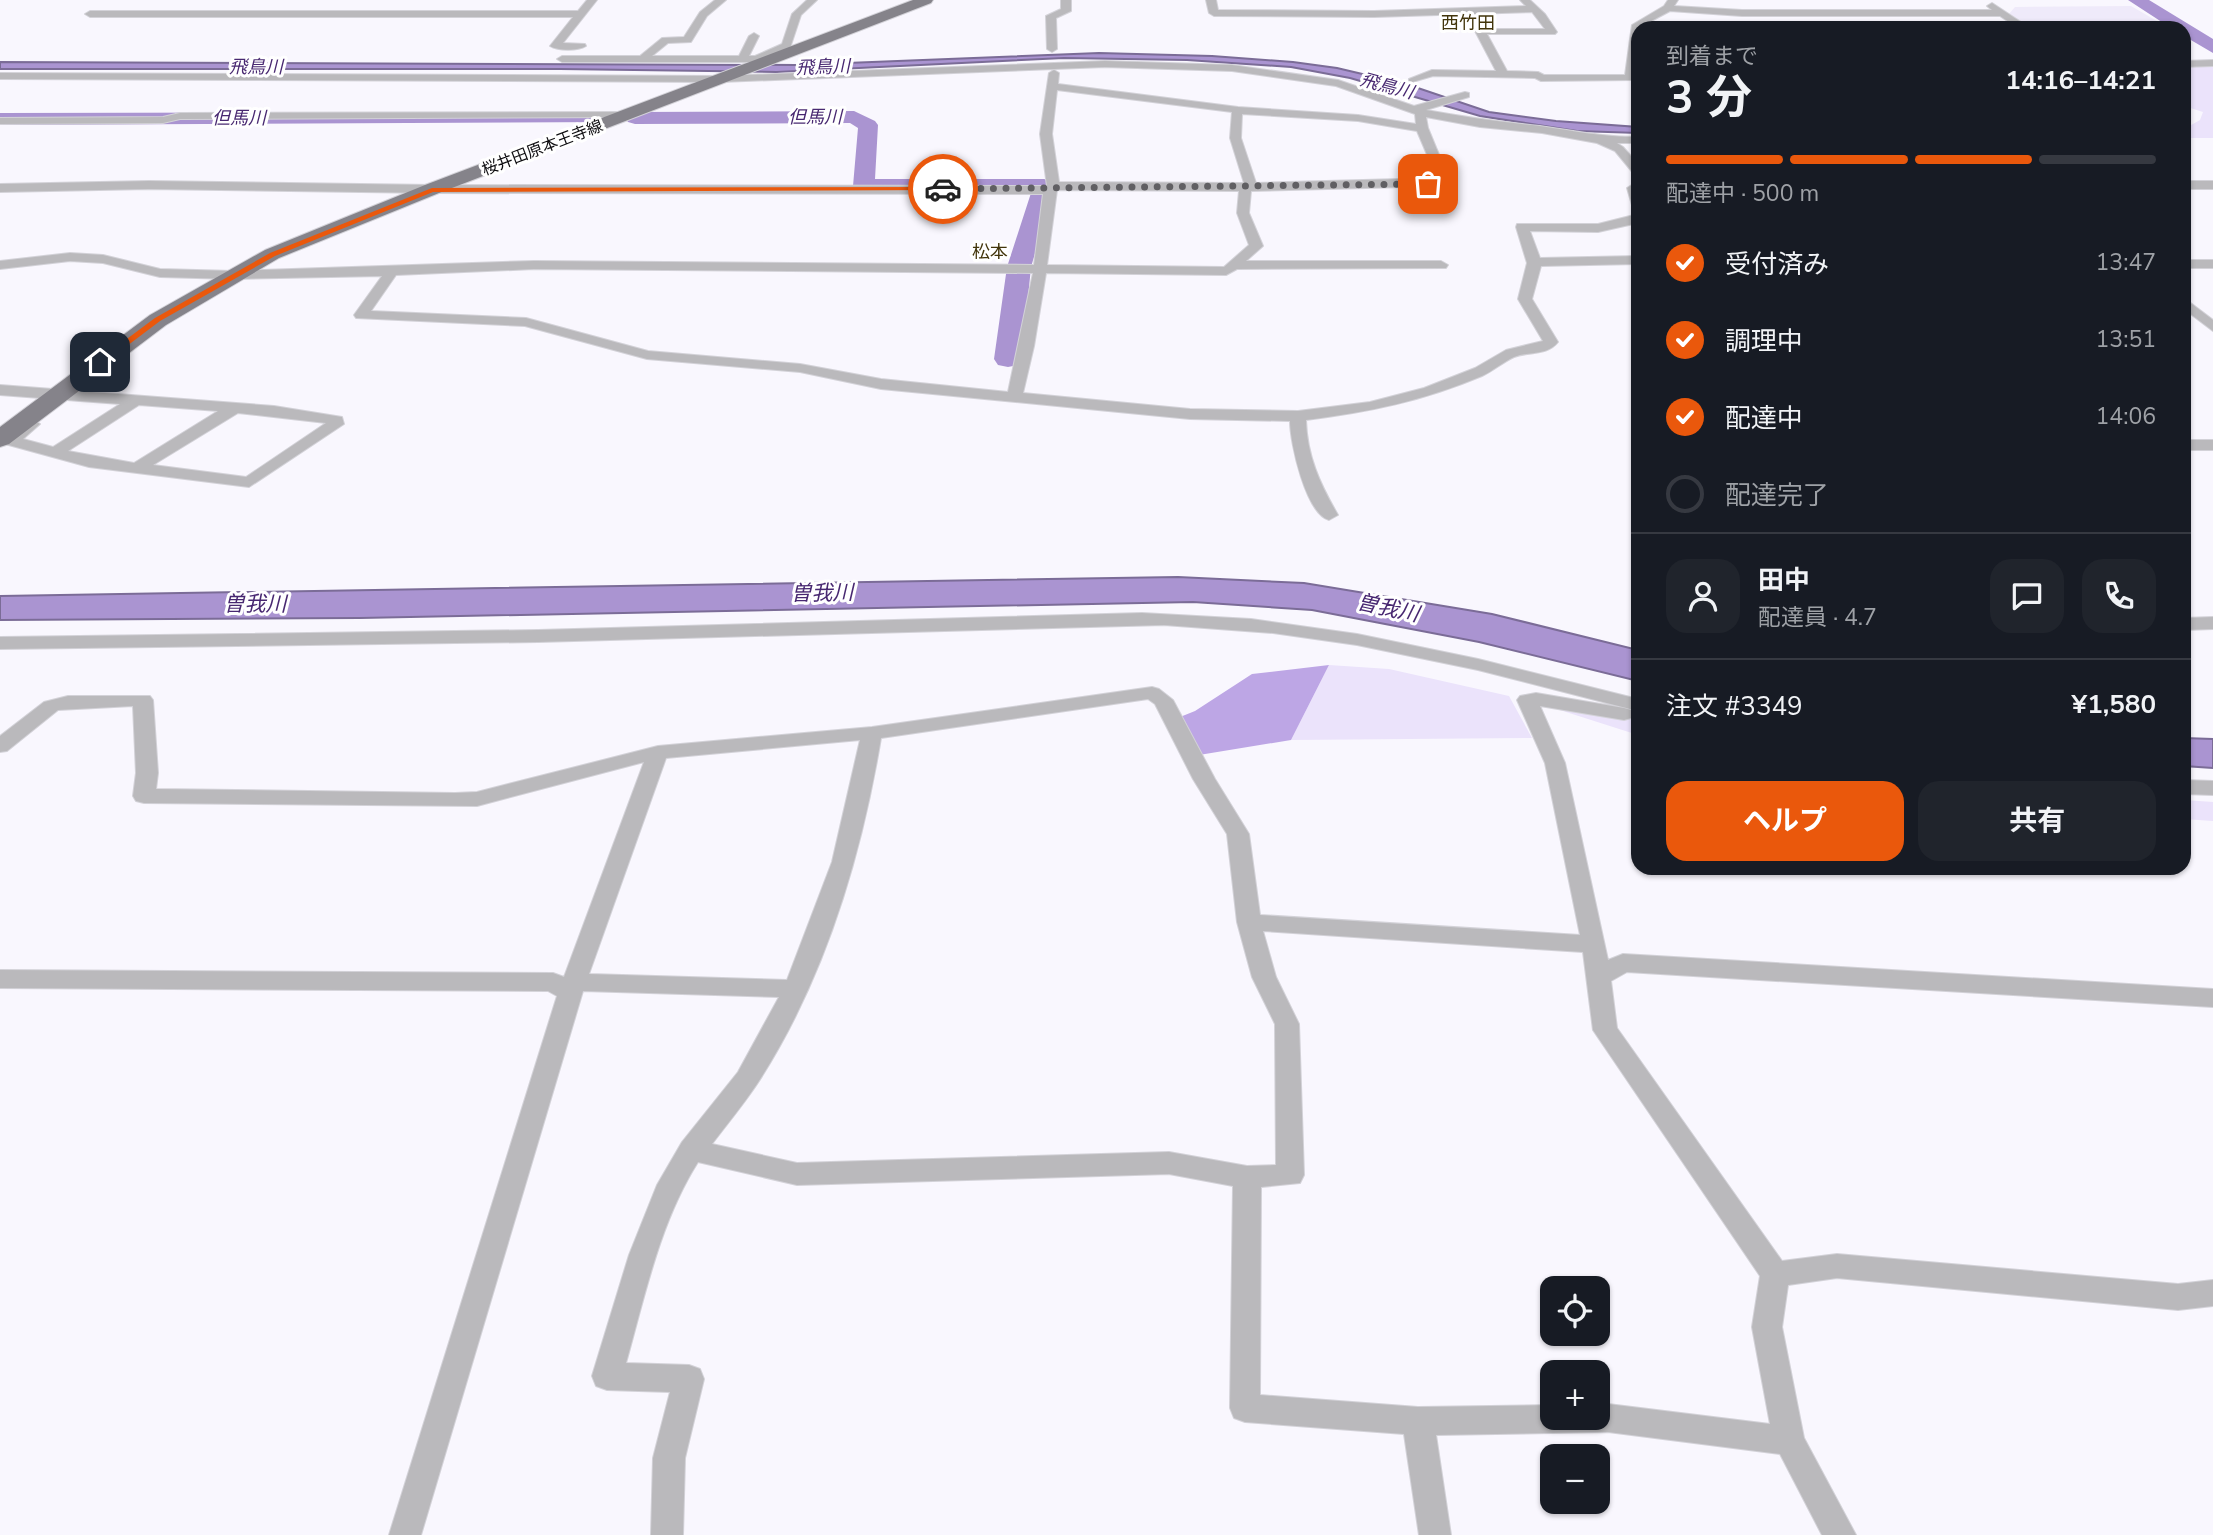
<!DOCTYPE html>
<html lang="ja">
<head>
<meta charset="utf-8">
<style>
	body { margin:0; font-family:"Nunito Sans","Noto Sans JP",sans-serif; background:#20242c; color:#f1f3f6; height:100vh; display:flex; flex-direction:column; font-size:26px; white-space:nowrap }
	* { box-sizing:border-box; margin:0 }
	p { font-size:23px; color:#9ea1a6 }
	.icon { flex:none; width:38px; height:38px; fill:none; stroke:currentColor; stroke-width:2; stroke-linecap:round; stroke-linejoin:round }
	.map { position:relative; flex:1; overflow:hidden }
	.sheet { position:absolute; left:1631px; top:21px; width:560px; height:854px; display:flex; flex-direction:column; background:#171b24; border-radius:21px; box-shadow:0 2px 5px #0004 }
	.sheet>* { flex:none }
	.controls { position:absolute; left:1540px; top:1276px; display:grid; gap:14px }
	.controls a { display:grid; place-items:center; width:70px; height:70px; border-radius:14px; background:#171b24; box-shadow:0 2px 5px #0004; font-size:35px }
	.pin { position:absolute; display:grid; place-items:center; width:60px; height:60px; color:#fff; margin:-30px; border-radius:14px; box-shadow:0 4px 10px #0006 }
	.courier { position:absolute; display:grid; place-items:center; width:70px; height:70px; margin:-35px; border:5px solid #ea580c; border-radius:50%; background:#fff; color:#222; box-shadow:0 2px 9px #0007 }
	.summary em { font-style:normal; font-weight:700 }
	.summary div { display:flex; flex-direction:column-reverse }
	.summary { display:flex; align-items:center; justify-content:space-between; height:119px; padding:0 35px }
	h1 { font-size:46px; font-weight:700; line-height:52px }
	.bar { display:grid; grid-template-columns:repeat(4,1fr); gap:10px 7px; align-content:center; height:84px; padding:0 35px }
	.bar i { height:9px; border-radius:5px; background:#363941 }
	.bar .selected { background:#ea580c }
	.bar p { grid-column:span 4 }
	.line { display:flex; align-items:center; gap:18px; padding:0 35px; border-top:2px solid #363941 }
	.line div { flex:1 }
	.round { display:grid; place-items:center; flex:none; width:74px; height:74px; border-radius:21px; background:#20242c }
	ol { padding:0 35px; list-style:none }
	li { display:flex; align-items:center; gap:21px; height:77px }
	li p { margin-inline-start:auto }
	li .icon { padding:7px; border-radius:50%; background:#ea580c; color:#fff; stroke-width:4 }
	li:last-child { color:#9ea1a6 }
	li i { width:38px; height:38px; border:4px solid #363941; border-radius:50% }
	.action { display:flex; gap:14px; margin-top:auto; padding:14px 35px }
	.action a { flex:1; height:80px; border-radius:21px; background:#ea580c; color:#fff; font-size:28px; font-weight:700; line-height:80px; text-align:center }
	.action a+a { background:#20242c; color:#f1f3f6 }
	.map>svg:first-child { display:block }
	.built { fill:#efeafa }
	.green { fill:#ebe3fb }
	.forest { fill:#bda6e5 }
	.water { fill:#aa94d1; stroke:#7b6c97; stroke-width:2 }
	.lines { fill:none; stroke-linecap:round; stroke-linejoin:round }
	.river { fill:#aa94d1; fill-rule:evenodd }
	.minor-casing { stroke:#d3d2d8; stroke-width:2 }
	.primary-casing { stroke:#d3d2d8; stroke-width:2 }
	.minor { fill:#bab9bc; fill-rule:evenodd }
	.primary { fill:#85838a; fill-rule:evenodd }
	.route { fill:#ea580c }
	.done { stroke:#605f63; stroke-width:7; stroke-dasharray:0 12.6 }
	.labels { text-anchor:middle; stroke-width:6; stroke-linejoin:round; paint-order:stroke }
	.far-street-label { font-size:16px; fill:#0e0d10; stroke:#fff }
	.far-neighbourhood-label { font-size:18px; fill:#42350b; stroke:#fff }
	.far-water-label { font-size:18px; font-style:italic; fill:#482871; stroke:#fff }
	.water-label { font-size:21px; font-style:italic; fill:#482871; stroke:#fff }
</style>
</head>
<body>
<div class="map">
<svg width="2213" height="1535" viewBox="0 0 2213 1535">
	<rect width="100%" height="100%" fill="#f9f7fe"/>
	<path class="built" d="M2131,6L2169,28H2029L2009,14L2015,7Z"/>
	<path class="green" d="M2213,65V138H2185L2184,129L2200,120L2203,112L2184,106V66Z
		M1329,665L1389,669L1509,696L1532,738L1291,740Z
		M1541,704L1638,719V735Z
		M2184,800L2213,802V821L2184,819Z"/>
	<path class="forest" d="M1329,665L1291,740L1199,755L1180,717L1195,711L1252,674Z"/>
	<path class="water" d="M1099,53L1212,56L1293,62L1337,68L1409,85L1489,112L1556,121L1638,127V133L1577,131L1480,116L1350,78L1291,67L1187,60L1064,58L777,72L560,69H0V62L796,65Z
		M1178,577L1304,583L1492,614L1638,650V681L1479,642L1312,610L1193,602L360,618L0,620V596Z
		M2184,738L2213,739V768L2184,766Z"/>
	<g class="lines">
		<path class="river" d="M2128,0H2149L2213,39V53L2184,36V28H2171Z
			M854,111L875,121L878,125L875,179H1044L1052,181L1055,186L1031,267L1022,359L1018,365L1008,367L998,365L994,359L1007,267L1031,193L856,191L853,186L858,128L850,123L635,124L628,122L625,118L628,114L635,112Z
			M605,112L612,114L615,118L612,122L0,125V113Z"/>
		<defs>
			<path id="minor" d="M587,0H597L563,43L585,44L586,46C578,51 558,51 550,46L573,17H90L85,14L90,11H578Z
				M715,0H726L707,16L691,42L668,43L652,56H739L749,36L754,33L759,36L749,56H755L782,44L792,14L807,0H817L801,15L790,48L772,56L777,59L772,62H562L557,59L562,56H640L662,38L684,37L700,12Z
				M1061,0H1071V11L1056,18L1057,49L1052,52L1047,49L1046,16L1061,9Z
				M1206,0H1216L1218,10L1374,11L1526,6L1520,0H1530L1545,14L1557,32L1555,34H1487L1507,71L1538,72L1544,75H1625L1632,25L1664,6L1668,0H1678L1674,6L1742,10H1992L1987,6L1992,3L2030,28H2018L2000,16H1742L1670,11L1638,28V56L1634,80L1541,81L1535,78L1433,76L1409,83V79L1432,70L1496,71L1475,31L1477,29H1545L1532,12L1374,17L1214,16L1209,13Z
				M2213,60V66L2184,67V61Z
				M1105,61L1232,65L1338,80L1414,106L1465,92L1469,93V97L1426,110C1464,117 1501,122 1540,126C1575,131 1602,137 1638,137V143H1617L1623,147L1638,164V175L1634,174L1615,151L1597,143L1542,133L1480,127L1426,117L1428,128L1449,179L1443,186L1251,191L1249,213L1263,246L1246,261H1441L1448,265L1446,268L1237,269L1226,275L1046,273L1034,346L1023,393L1190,409L1298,411L1370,402L1424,388L1475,368L1506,350L1543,341L1518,299L1527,263L1516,227L1517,224H1598L1638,214V223L1598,232L1530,231L1540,258L1638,256V264L1541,266L1532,299L1558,342C1547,356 1530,351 1514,357C1503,362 1493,371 1482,376C1422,401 1370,412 1306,420C1307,456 1320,484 1338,515L1329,520C1306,514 1290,443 1290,421L1190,419L881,389L800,372L647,359L525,326L356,318L354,315L382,276L233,279L160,277L103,263L70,261L0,269V261L70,253L103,255L160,269L233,271L534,261L1034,265L1043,194L432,193L149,189L0,192V184L149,181L432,185L1047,186L1040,134L1049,73L1054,70L1059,73L1058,84L1238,107L1358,115L1416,124L1415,114L1336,86L1232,71L1105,67L721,82L0,79V73L721,76ZM1057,90L1232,112L1230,138L1244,183L1059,182L1052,134ZM1242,114L1358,121L1417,131L1437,178L1256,183L1241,138ZM1057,190L1239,191L1237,213L1249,245L1224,267L1047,265ZM534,269L1033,273L1008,392L881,379L800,364L648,351L526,318L371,311L396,275Z
				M626,112L632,115L630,117L180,119L163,123L0,124V118L163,117L180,113Z
				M1638,181V209L1632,205L1627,188Z
				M2184,181H2213V189H2184Z
				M2184,260H2213V268H2184Z
				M2184,298L2213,320V331L2184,309Z
				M0,385L274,406L342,417L344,424L249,487L89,467L5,444L3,441L5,438L32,419L40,424L23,439L53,447L120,404L0,395ZM139,405L218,411L134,463L68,451ZM238,413L326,423L246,477L153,465Z
				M2184,440H2213V450H2184Z
				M1142,613L1251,619L1357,634L1478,659L1638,699V711L1478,670L1357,645L1273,633L1164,625L538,642L0,649V637L538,630Z
				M2213,617V629L2184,630V618Z
				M1152,687L1159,689L1173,700L1215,779L1249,834L1260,915L1580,935L1545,763L1517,700L1520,696L1536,693L1624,708L1631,710L1634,714L1631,718L1624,720L1540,706L1565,763L1608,960L1623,954L2213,989V1007L1627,972L1611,981L1617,1028L1782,1261L1837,1254L2178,1284L2213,1280V1306L2178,1310L1837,1278L1788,1285L1782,1327L1804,1438L1856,1535H1822L1780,1454L1608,1432L1436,1435L1451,1535H1419L1404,1434L1245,1422L1234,1418L1230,1408L1233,1186L1169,1174L797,1185L698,1162C660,1222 645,1295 626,1363L689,1365L700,1369L704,1379L685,1458L683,1535H651L653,1458L670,1392L607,1390L596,1386L592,1376L629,1255L657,1185L682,1142L738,1072L779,997L583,991L421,1535H389L557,996L548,991L0,988V970L553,973L564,977L644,762L477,806L144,803L136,801L133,796L136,773L133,706L58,710L7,751L0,752V736L44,702L68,696H150L153,700L158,773L156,789L455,793L477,792L658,746L872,727ZM1148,699L1155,704L1193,779L1227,834L1237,922L1252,977L1275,1024L1276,1165L1247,1166L1169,1152L797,1163L712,1144C727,1124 743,1105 757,1084C824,981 861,858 881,738ZM860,740L832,862L787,980L589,974L666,758ZM1263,931L1583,952L1593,1030L1760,1276L1752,1327L1770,1424L1608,1404H1598V1418H1552V1405L1418,1407L1260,1395L1261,1187L1300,1183L1304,1175L1299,1024L1276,977Z
				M2184,780L2213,781V795L2184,794Z"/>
			<path id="primary" d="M913,0H933L931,3L439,193L279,258L166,325L9,444L0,447V427L150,315L265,250L425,185Z"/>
		</defs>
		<use href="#minor" class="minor-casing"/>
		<use href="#primary" class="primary-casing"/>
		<use href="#minor" class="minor"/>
		<use href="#primary" class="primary"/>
	</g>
	<path class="route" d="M943,187L946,190L433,192L275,256L160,321L103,364L96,362L155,318L270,253L432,188Z"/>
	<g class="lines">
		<path class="done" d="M943,189L1428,184"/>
	</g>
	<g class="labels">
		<g class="far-street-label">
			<text transform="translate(542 147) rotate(-21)" y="6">桜井田原本王寺線</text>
		</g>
		<g class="far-neighbourhood-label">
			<text x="1468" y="29">西竹田</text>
			<text x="990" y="258">松本</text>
		</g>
		<g class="far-water-label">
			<text x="256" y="73">飛鳥川</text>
			<text transform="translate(823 67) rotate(-2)" y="6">飛鳥川</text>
			<text transform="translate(1387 86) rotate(15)" y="6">飛鳥川</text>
			<text x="815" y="123">但馬川</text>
			<text x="239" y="124">但馬川</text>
		</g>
		<g class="water-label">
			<text transform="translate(822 593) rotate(-1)" y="7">曽我川</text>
			<text x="255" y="611">曽我川</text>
			<text transform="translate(1388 608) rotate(12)" y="7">曽我川</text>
		</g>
	</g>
</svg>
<div class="controls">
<a><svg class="icon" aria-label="locate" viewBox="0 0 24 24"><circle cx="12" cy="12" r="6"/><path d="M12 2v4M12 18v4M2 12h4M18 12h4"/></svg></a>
<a>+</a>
<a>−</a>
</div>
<div class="pin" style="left:1428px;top:184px;background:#ea580c"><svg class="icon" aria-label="bag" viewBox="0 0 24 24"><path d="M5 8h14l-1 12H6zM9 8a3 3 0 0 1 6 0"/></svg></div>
<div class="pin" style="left:100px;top:362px;background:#1f2937"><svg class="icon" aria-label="home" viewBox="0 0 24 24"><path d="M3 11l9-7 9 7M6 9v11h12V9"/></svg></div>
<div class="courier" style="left:943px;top:189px"><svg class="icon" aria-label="car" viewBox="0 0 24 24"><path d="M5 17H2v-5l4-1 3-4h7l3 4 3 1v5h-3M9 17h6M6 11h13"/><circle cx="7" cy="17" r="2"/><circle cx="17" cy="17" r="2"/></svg></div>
<section class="sheet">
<div class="summary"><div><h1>3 分</h1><p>到着まで</p></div><em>14:16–14:21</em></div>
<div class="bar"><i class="selected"></i><i class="selected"></i><i class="selected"></i><i></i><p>配達中 · 500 m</p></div>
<ol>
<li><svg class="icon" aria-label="check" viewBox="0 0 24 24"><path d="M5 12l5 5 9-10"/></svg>受付済み<p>13:47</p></li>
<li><svg class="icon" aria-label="check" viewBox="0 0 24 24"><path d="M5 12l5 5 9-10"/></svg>調理中<p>13:51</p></li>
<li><svg class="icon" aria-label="check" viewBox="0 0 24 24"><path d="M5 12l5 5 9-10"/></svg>配達中<p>14:06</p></li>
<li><i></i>配達完了</li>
</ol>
<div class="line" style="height:126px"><a class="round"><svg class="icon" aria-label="person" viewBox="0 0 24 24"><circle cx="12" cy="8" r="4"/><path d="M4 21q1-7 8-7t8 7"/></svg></a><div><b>田中</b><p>配達員 · 4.7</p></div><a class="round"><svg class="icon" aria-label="chat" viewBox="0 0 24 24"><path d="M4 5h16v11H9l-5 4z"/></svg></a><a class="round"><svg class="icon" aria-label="phone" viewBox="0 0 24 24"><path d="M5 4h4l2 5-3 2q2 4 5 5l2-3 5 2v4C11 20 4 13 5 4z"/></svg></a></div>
<div class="line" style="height:91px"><div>注文 #3349</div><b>¥1,580</b></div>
<div class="action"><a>ヘルプ</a><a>共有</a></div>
</section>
</div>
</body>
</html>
